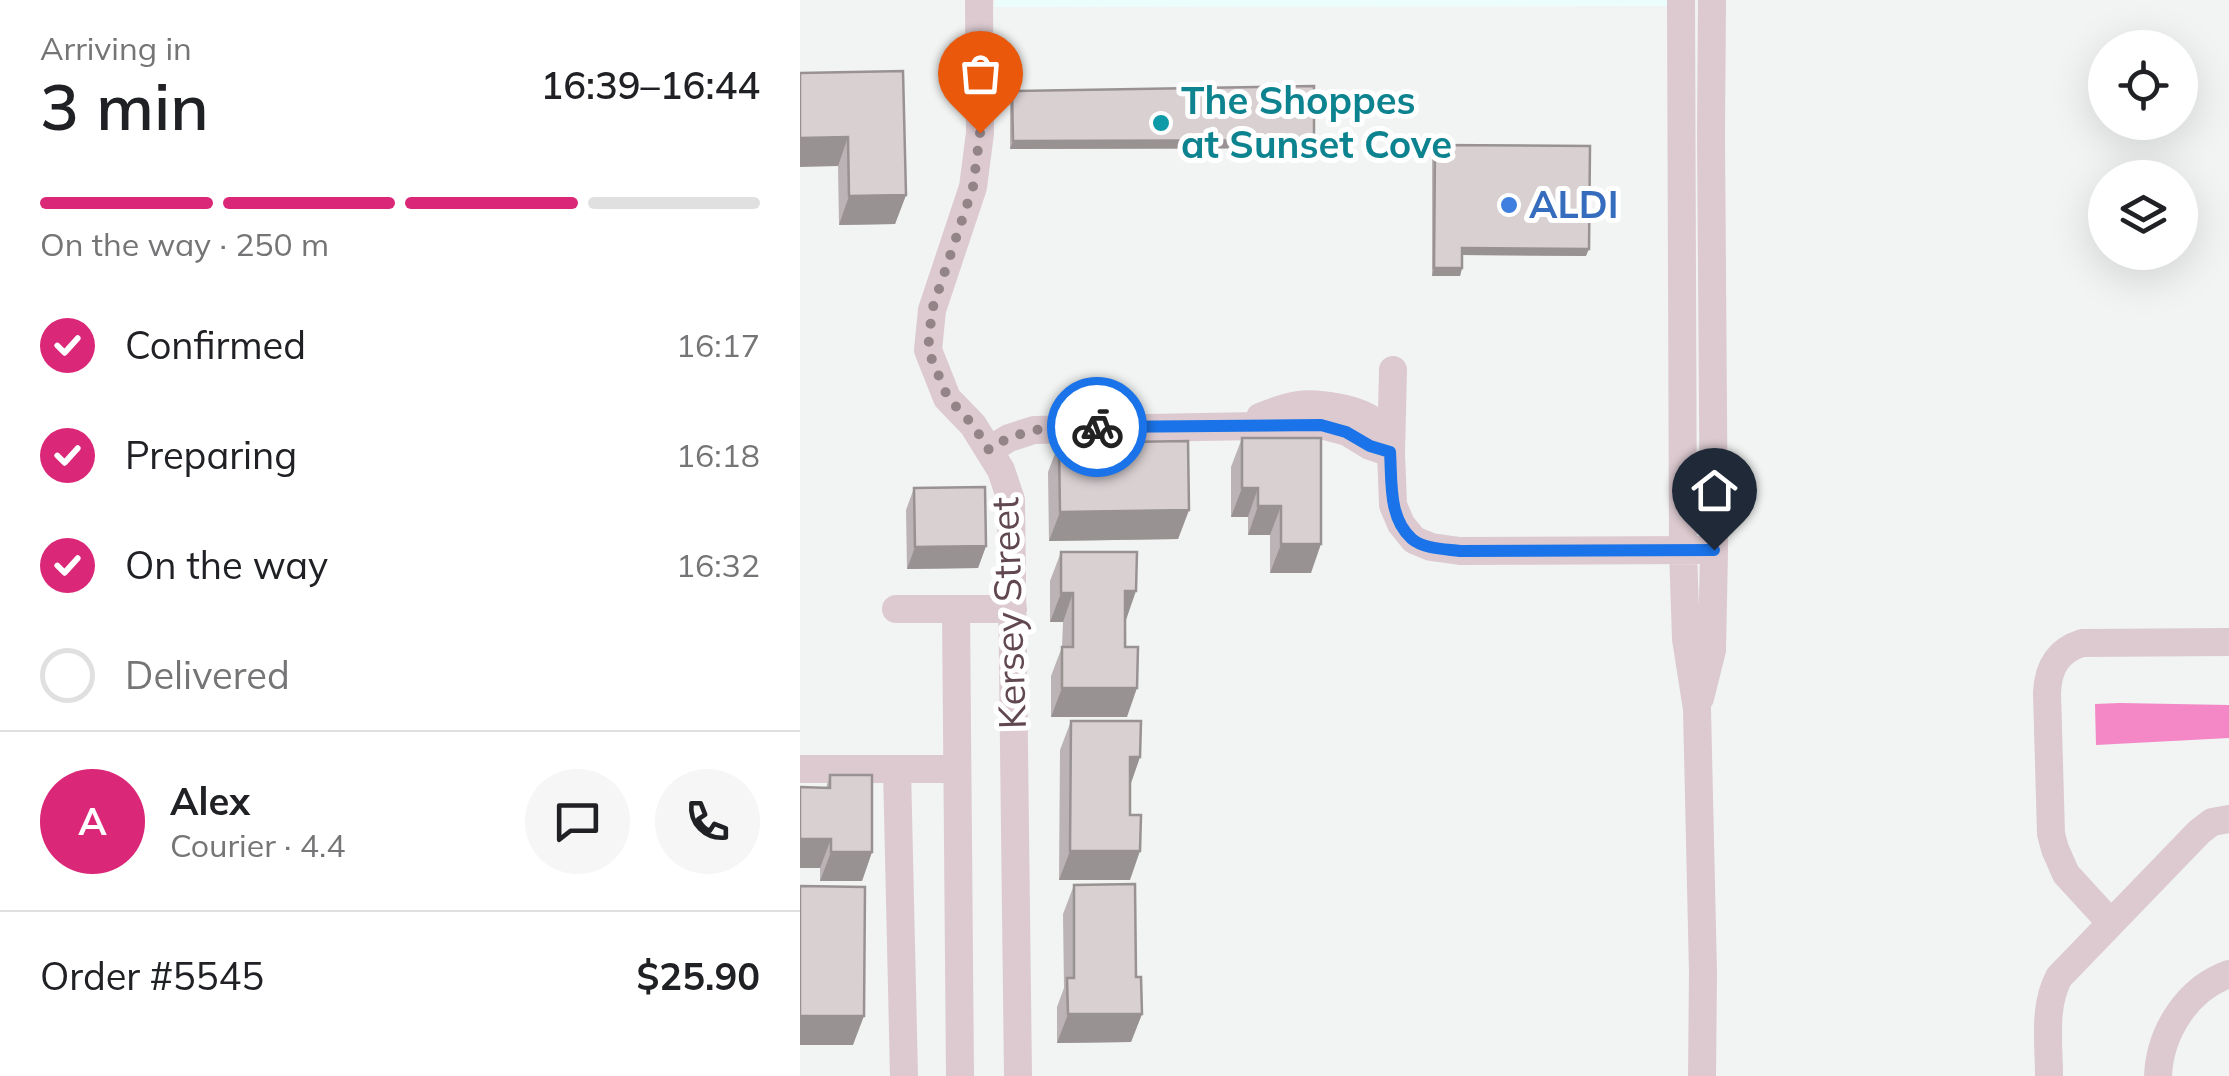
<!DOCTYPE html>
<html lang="en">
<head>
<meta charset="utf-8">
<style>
	body { margin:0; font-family:Mulish,sans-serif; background:#f6f6f6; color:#202124; height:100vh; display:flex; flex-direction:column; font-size:38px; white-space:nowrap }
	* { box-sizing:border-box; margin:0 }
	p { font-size:32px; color:#757577 }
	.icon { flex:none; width:55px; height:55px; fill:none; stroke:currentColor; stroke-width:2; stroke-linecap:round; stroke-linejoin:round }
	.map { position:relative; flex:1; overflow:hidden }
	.sheet { display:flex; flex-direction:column; background:#fff; width:800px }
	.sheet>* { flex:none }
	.tools { position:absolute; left:1288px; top:30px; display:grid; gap:20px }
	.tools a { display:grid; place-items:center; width:110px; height:110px; border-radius:50%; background:#fff; box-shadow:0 10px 40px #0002; font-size:50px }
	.pin { position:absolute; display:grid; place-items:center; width:85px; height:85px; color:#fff; margin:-102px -42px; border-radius:50% 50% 50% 0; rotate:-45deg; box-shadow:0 0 10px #0007 }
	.pin .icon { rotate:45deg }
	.courier { position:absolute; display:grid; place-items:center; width:100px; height:100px; margin:-50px; border:8px solid #1a73e8; border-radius:50%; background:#fff; color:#222; box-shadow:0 2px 12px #0007 }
	.headline em { font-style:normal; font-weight:600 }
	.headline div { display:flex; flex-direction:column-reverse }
	.headline { display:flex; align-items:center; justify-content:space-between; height:170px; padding:0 40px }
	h1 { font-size:65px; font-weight:600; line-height:75px }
	.bar { display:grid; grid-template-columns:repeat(4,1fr); gap:15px 10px; align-content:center; height:120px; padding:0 40px }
	.bar i { height:12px; border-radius:8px; background:#e0e0e0 }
	.bar .on { background:#db2777 }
	.bar p { grid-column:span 4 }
	.line { display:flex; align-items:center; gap:25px; padding:0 40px; border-top:2px solid #e0e0e0 }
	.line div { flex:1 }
	.round { display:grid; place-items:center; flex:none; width:105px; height:105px; border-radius:52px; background:#f6f6f6 }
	ol { padding:0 40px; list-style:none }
	li { display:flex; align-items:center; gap:30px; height:110px }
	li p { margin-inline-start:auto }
	li .icon { padding:10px; border-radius:50%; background:#db2777; color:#fff; stroke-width:4 }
	li:last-child { color:#757577 }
	li i { width:55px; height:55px; border:5px solid #e0e0e0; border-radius:50% }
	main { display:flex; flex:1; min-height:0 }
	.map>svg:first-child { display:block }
	.commercial { fill:#ebfefc }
	.water { fill:#f487c5 }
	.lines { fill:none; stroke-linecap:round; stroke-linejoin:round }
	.minor { stroke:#dccad0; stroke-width:28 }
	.wall { fill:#bbb3b5 }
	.shaded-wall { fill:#989293 }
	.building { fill:#d9d0d2; stroke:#989293; stroke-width:2.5 }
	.done { stroke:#938488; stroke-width:10; stroke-dasharray:0 18 }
	.route { stroke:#1a73e8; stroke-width:12 }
	.culture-dot { fill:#0f9aa8; stroke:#fff; stroke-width:4 }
	.shop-dot { fill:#3f7fe0; stroke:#fff; stroke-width:4 }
	.labels { text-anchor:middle; stroke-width:10; stroke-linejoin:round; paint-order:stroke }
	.culture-label { font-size:38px; font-weight:bold; fill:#0d838f; stroke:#fff; text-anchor:start }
	.shop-label { font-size:38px; font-weight:bold; fill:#366cbe; stroke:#fff; text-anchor:start }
	.street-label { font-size:38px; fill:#61474f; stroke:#fff }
</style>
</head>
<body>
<main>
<section class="sheet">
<div class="headline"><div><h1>3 min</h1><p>Arriving in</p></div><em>16:39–16:44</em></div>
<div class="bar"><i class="on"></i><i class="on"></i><i class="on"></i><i></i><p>On the way · 250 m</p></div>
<ol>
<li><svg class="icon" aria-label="check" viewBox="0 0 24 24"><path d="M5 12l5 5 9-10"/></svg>Confirmed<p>16:17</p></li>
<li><svg class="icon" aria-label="check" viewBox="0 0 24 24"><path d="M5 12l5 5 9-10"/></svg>Preparing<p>16:18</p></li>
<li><svg class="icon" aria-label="check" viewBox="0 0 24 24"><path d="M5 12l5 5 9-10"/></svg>On the way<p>16:32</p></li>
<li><i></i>Delivered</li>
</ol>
<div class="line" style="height:180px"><b class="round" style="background:#db2777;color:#fff">A</b><div><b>Alex</b><p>Courier · 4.4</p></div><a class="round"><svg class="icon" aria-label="chat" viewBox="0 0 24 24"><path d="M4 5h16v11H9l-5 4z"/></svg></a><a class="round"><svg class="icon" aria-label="phone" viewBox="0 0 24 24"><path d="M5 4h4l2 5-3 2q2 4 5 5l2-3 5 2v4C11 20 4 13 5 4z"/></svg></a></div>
<div class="line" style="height:130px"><div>Order #5545</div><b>$25.90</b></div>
</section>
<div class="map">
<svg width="1429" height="1076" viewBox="0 0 1429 1076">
	<rect width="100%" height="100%" fill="#f1f4f2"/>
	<path class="commercial" d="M195,0H875V6L194,7Z"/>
	<path class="water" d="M1320,703L1429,705V738L1296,745L1295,704Z"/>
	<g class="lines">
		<path class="minor" d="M179,0L180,133L173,187L132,310L128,350L147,398L173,425L201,470L211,500L218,1076
			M881,0L883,550L886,639L897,709L903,973L902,1076
			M593,370L591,453L593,505L601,524L614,540L631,547L660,551L899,550
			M460,417C472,412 485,407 498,405C518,402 560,409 575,422C583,429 586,440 590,450
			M189,450L209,438L234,430L521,425L547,432L570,446L591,453
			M96,609H213
			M156,609L160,1076
			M900,698L912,650L914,550L911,135L912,0
			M0,769H157
			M97,769L104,1076
			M1310,922L1266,874L1255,849L1251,834L1247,693C1248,668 1257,651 1282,643L1429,642
			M1249,1076C1249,1043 1243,1007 1259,977L1399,832L1412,822L1429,819
			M1358,1076C1360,1032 1387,989 1429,974"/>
	</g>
	<path class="wall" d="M0,73L106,195L95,224L39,225L38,166Z
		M212,91L511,148L210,149V98Z
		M635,145L786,256L662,255V268L660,276H632V153Z
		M442,438H521L511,573H470V535H448V517H431V467Z
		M259,443L389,510L378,539L249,541L248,472Z
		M114,488L186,546L178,568L107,569L106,510Z
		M261,552L326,620L327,717H251V676L262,647L263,622H250V581Z
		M271,721L340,757L330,785V880H259L260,750Z
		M30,775L72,852L62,881H20V868H0V787L26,788Z
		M274,885L336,977L342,1014L331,1042L257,1043V1007L264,988L263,914Z"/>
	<path class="shaded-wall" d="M48,137L38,166L0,167V138Z
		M514,140L511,148L210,149L213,141Z
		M106,195L95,224L39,225L49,196Z
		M662,248L789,249L786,256L660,255Z
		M634,268H662L660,276H632Z
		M442,488H458L448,517H431Z
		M458,506H481L470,535H448Z
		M389,510L378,539L249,541L260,512Z
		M481,544H521L511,573H470Z
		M186,546L178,568L107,569L115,547Z
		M325,591H336L326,620H314Z
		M261,593H273L263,622H250Z
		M262,688H337L327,717H251Z
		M330,757H340L330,786Z
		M0,839H31L20,868H0Z
		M270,851H340L330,880H259Z
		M31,852H72L62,881H20Z
		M268,1014H342L331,1042L257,1043Z
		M0,1016H64L53,1045H0Z"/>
	<path class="building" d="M103,71L106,195L49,196L48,137L0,138V73Z
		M514,86V140L213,141L212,91Z
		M635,145L790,146L789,249L662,248V268H634Z
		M442,438H521V544H481V506H458V488H442Z
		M388,441L389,510L260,512L259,443Z
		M185,487L186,546L115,547L114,488Z
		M261,552H337L336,591H325V647H338L337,688H262V647H273V593H261Z
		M271,721H341L340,757H330V815H341L340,851H270Z
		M30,775H72V852H31V839H0V787L30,788Z
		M335,884L336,977H341L342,1014H268L267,978H274V885Z
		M0,886L65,887L64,1016H0Z"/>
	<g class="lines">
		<path class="done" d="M180,133L173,187L132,310L128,350L148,398L173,425L189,450L208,438L234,430L297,427"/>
		<path class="route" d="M297,427L521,425L546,432L570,446L590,452C592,481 588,518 612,539C624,549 645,549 660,551L914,550"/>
	</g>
	<circle class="culture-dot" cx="361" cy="123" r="10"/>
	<circle class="shop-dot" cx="709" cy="205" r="10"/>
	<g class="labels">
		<g class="culture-label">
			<text x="381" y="114">The Shoppes<tspan x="381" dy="44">at Sunset Cove</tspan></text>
		</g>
		<g class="shop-label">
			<text x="729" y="218">ALDI</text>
		</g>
		<g class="street-label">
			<text transform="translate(209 613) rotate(-92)" y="13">Kersey Street</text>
		</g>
	</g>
</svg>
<div class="tools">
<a><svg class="icon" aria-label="locate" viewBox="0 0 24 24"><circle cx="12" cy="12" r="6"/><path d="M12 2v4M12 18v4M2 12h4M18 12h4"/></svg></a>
<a><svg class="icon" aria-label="layers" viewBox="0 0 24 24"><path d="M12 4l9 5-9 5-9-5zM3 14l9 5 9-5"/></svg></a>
</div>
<div class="pin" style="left:180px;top:133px;background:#ea580c"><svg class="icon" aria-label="bag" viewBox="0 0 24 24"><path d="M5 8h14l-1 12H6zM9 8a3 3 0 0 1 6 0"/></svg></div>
<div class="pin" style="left:914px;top:550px;background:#1f2937"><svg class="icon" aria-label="home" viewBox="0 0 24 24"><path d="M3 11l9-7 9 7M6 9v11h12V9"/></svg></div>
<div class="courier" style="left:297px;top:427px"><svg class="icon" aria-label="bike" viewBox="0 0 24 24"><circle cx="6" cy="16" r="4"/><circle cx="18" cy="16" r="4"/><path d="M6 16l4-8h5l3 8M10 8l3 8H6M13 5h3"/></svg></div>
</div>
</main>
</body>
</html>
